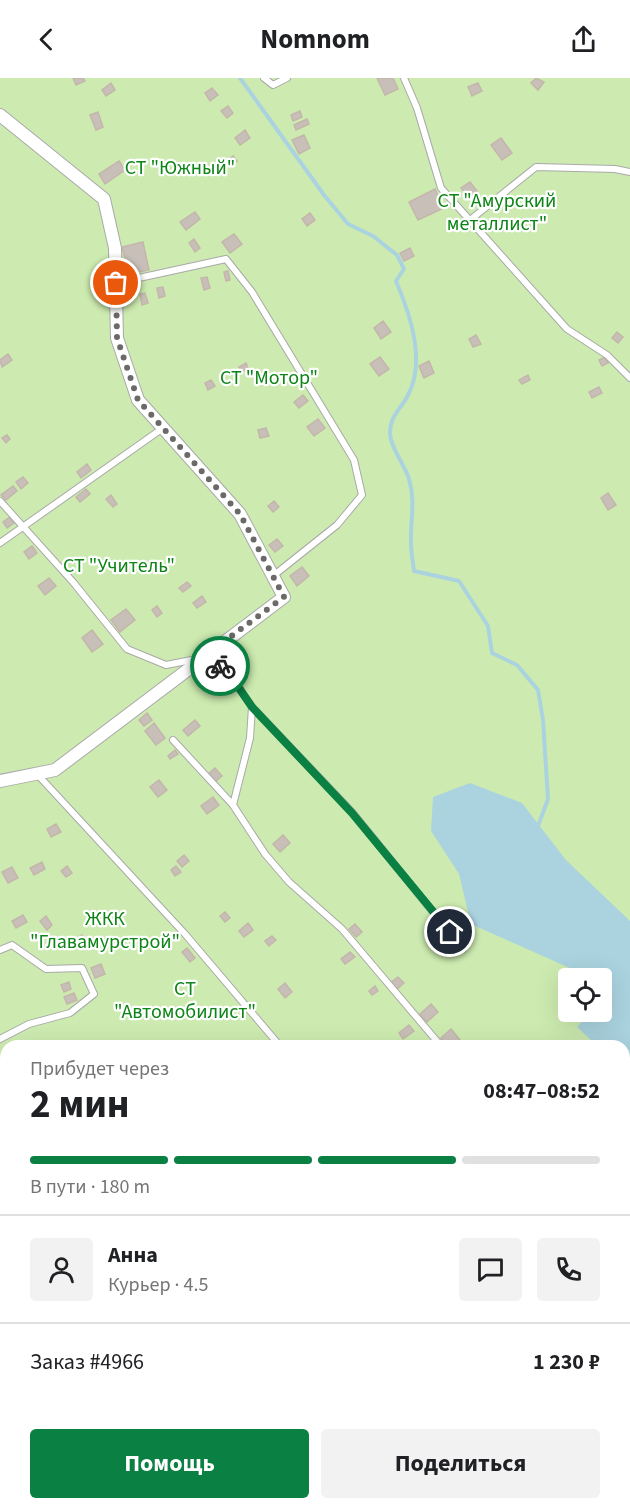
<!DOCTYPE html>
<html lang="ru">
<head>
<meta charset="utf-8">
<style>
	body { margin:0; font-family:"Source Sans 3",sans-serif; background:#f2f2f2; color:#202124; height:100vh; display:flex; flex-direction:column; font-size:22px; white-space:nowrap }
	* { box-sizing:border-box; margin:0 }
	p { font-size:20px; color:#757577 }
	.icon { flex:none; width:33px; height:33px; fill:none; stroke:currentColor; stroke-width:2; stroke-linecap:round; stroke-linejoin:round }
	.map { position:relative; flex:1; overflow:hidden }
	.drawer { position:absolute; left:0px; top:962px; width:630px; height:470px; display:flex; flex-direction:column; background:#fff; border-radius:18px 18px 0 0; box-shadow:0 6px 24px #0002 }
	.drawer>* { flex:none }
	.controls { position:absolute; left:558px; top:890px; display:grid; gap:12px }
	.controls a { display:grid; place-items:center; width:54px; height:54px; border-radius:6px; background:#fff; box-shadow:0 6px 24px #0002; font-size:30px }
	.pin { position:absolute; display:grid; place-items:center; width:51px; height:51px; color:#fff; margin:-26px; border:3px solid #fff; border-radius:50%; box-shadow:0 2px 6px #0007 }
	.courier { position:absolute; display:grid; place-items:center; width:60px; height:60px; margin:-30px; border:4px solid #0b8043; border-radius:50%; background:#fff; color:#222; box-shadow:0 2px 8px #0007 }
	.overview em { font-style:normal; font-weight:700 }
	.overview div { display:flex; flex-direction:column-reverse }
	.overview { display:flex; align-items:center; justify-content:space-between; height:102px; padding:0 30px }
	h1 { font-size:39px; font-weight:700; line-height:45px }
	.bar { display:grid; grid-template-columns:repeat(4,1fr); gap:9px 6px; align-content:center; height:72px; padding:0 30px }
	.bar i { height:8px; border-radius:4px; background:#e0e0e0 }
	.bar .current { background:#0b8043 }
	.bar p { grid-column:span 4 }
	.line { display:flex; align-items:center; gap:15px; padding:0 30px; border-top:2px solid #e0e0e0 }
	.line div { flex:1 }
	.round { display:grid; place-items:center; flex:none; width:63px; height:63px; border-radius:6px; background:#f2f2f2 }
	.cta { display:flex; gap:12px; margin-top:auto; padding:12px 30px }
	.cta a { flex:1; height:69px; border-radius:6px; background:#0b8043; color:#fff; font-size:24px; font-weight:700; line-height:69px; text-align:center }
	.cta a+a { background:#f2f2f2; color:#202124 }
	header { display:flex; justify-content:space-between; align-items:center; height:78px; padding:0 30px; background:#fff; font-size:27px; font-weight:700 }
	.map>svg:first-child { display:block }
	.grass { fill:#cdebb0; fill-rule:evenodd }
	.water { fill:#aad3df }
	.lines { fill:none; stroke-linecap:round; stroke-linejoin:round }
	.stream { stroke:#aad3df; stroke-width:4 }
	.building { fill:#c7bfb8; stroke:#c4b6ab; stroke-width:1.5 }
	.lane-casing { stroke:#a9a9a9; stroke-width:8 }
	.street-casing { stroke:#a9a9a9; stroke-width:14 }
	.path { stroke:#fa8072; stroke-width:2; stroke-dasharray:3 3; stroke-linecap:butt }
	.lane { stroke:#fff; stroke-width:6 }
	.street { stroke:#fff; stroke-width:12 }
	.done { stroke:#6b6a68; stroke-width:6; stroke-dasharray:0 10.8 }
	.route { stroke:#0b8043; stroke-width:8 }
	.labels { text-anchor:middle; stroke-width:4.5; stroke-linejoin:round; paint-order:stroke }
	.park-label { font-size:20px; fill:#0c8416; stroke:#fff }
</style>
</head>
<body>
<header><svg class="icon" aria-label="back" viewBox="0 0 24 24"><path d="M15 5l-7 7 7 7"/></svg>Nomnom<svg class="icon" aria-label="share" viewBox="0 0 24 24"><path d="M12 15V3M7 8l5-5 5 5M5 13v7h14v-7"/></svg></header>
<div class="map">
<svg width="630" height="1430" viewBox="0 0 630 1430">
	<rect width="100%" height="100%" fill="#f2efe9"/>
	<path class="grass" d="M0,0H630V1430H0ZM568,900H602V933H568ZM6,968H624V1425H6Z"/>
	<path class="water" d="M470,705L522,725L566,782L630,843V1006L624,997V968L596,967L577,949L591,933H602V900H592L471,846L459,796L431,753L433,719Z"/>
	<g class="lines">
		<path class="stream" d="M240,0L324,117L348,146L373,158L397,177L404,191L396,203C410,236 427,284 407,319C400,332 390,338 390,355C390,369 405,387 409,401C416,424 410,443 411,465C411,474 413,484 414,493L459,503L488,548L492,575L517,587L538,612L543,642L548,721L538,748"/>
	</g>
	<path class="building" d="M73,0H83L85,3L76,7Z
		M377,0H393L398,11L385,17Z
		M536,0L544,4L538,12L531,5Z
		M111,5L115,12L106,18L102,12Z
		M478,5L482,13L472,18L468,9Z
		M212,10L218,17L210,23L205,15Z
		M228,28L233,35L227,40L221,33Z
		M300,33L302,39L293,43L291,37Z
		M98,34L103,49L96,52L90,37Z
		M307,41L309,46L296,52L294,47Z
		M245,52L250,60L240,67L235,60Z
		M304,57L310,70L299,76L292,62Z
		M501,60L512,75L502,82L491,67Z
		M233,78L237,83L231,87L228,82Z
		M119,83L125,92L105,106L99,96Z
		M470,104L477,113L468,119L461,110Z
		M435,111L444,130L418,142L409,124Z
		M195,134L200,141L186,152L180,144Z
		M310,135L315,142L307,148L302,141Z
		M234,156L242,166L230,175L222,164Z
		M194,161L200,170L195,174L189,165Z
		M143,164L149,192L129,196L122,169Z
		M410,170L414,178L404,183L400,175Z
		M228,193L230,202L226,203L224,194Z
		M207,199L210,210L204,212L201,200Z
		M163,209L165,218L159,220L157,210Z
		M145,215L148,225L142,227L140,216Z
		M383,243L391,254L381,261L374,250Z
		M617,254L623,259L618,265L612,260Z
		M476,257L481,266L473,269L469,261Z
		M8,276L12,282L2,289L0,282Z
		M380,279L389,291L379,298L370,286Z
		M605,279L608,285L602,288L599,282Z
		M429,283L434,295L424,300L419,288Z
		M246,285L248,290L242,294L239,289Z
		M528,297L530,302L522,306L519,302Z
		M211,302L215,308L208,312L205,305Z
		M599,309L602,315L592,320L589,314Z
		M303,317L308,323L299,330L294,324Z
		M318,341L325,350L314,358L307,349Z
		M266,350L269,358L260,360L258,352Z
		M7,357L10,361L6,365L2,360Z
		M87,386L91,392L81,400L77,394Z
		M23,399L28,405L21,411L16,404Z
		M13,408L17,413L6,422L1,417Z
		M86,411L90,416L80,424L76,419Z
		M608,415L616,427L608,432L601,420Z
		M111,417L117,426L113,429L106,421Z
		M274,423L279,429L273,434L268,428Z
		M10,439L14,445L7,450L3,444Z
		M277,461L283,468L275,474L269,467Z
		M32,468L37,475L29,481L24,474Z
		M302,489L309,498L297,508L290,498Z
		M49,500L56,508L45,517L38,508Z
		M187,504L191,508L183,514L179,510Z
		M202,518L206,524L197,530L193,525Z
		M157,528L162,535L157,539L152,532Z
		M126,531L135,542L120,554L111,542Z
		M92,552L103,566L92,574L82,560Z
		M147,635L152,642L144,648L139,642Z
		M195,642L200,648L188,658L183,652Z
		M154,645L165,660L156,667L145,653Z
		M175,672L178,676L170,681L168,678Z
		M215,690L222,698L214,705L207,697Z
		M159,702L167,712L158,719L150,709Z
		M213,719L219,727L207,736L201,728Z
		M56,746L61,754L51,759L47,751Z
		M283,757L290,765L280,774L273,766Z
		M184,777L189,783L182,789L177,783Z
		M42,784L45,791L34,797L30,790Z
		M67,788L72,795L66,799L61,793Z
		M176,788L181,794L175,798L171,792Z
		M12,789L18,800L8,805L2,794Z
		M225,834L230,840L225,844L220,838Z
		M23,837L27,844L16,850L12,843Z
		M46,838L52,847L47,852L40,843Z
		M248,845L253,852L244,859L239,853Z
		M355,846L362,854L356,859L349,851Z
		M82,857L88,865L84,868L78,860Z
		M272,858L276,862L269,868L265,863Z
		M187,870L195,880L190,884L182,874Z
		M350,874L355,879L345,886L341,881Z
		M101,886L105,896L95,900L91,890Z
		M398,899L404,905L396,912L390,905Z
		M69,904L71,911L64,914L61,907Z
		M285,905L292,914L285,920L278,911Z
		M375,908L378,913L372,917L369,913Z
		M74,915L77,922L67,926L64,919Z
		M431,926L438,934L427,944L420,936Z
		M409,947L414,953L403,961L399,955Z
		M451,951L460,962L453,968H447L441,960Z
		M0,1202L6,1209V1221L0,1227Z
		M185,1425H194L197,1430H188Z"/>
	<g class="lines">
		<defs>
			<path id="lane" d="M264,0L273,7L287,0
				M404,0L417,30L441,110L567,251L607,277L630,300
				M470,142L536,89L615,91L630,94
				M116,205L226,181L252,214L354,382L362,417L337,447L273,498
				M0,423L73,504L127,571L166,587L202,580L226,591L252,629L250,660L233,727L265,776L289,804L342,851L441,968
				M0,465L163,350
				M252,629L352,734L463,871
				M173,662L233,727
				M37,696L185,856L280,968
				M0,872L12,867L46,891L82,890L94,916L70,935L29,946L0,961
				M624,1162L630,1168
				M624,1342L630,1348
				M312,1425L318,1430
				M512,1425L517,1430"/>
			<path id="street" d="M0,37L104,121L115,170L117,260L138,322L240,436L284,519L55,692L0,703
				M0,1183L6,1179
				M0,1262L6,1268
				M110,1425L113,1430"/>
		</defs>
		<use href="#lane" class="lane-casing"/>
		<use href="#street" class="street-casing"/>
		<path class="path" d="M0,1402L6,1398"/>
		<use href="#lane" class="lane"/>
		<use href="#street" class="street"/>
	</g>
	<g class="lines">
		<path class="done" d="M116,205L117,260L138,322L240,436L284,519L202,580L220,588"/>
		<path class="route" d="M220,588L226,591L252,629L352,735L450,854"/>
	</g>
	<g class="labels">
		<g class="park-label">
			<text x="180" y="96">СТ "Южный"</text>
			<text x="497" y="129">СТ "Амурский<tspan x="497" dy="23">металлист"</tspan></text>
			<text x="269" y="306">СТ "Мотор"</text>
			<text x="119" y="494">СТ "Учитель"</text>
			<text x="105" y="847">ЖКК<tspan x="105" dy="23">"Главамурстрой"</tspan></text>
			<text x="185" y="917">СТ<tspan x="185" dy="23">"Автомобилист"</tspan></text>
		</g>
	</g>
</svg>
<div class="controls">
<a><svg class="icon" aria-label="locate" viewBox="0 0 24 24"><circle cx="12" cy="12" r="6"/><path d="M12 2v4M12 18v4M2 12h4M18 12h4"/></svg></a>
</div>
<div class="pin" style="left:116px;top:205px;background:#ea580c"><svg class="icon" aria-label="bag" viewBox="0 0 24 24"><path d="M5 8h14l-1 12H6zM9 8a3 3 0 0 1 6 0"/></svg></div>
<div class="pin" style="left:450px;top:854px;background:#1f2937"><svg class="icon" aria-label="home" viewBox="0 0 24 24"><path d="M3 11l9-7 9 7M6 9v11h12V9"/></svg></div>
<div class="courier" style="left:220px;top:588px"><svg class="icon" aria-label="bike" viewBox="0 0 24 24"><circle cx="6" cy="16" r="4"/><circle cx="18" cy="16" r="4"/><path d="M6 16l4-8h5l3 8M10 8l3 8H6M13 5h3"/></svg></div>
<section class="drawer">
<div class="overview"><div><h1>2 мин</h1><p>Прибудет через</p></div><em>08:47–08:52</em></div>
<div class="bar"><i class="current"></i><i class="current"></i><i class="current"></i><i></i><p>В пути · 180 m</p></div>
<div class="line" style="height:108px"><a class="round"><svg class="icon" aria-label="person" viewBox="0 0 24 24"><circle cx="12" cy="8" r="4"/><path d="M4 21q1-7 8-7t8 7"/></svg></a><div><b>Анна</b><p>Курьер · 4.5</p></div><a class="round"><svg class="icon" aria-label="chat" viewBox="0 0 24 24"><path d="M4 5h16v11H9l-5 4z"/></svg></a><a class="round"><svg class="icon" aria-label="phone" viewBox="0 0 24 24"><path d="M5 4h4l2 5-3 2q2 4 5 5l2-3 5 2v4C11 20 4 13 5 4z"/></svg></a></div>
<div class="line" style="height:78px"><div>Заказ #4966</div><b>1 230 ₽</b></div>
<div class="cta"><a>Помощь</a><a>Поделиться</a></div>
</section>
</div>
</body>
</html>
